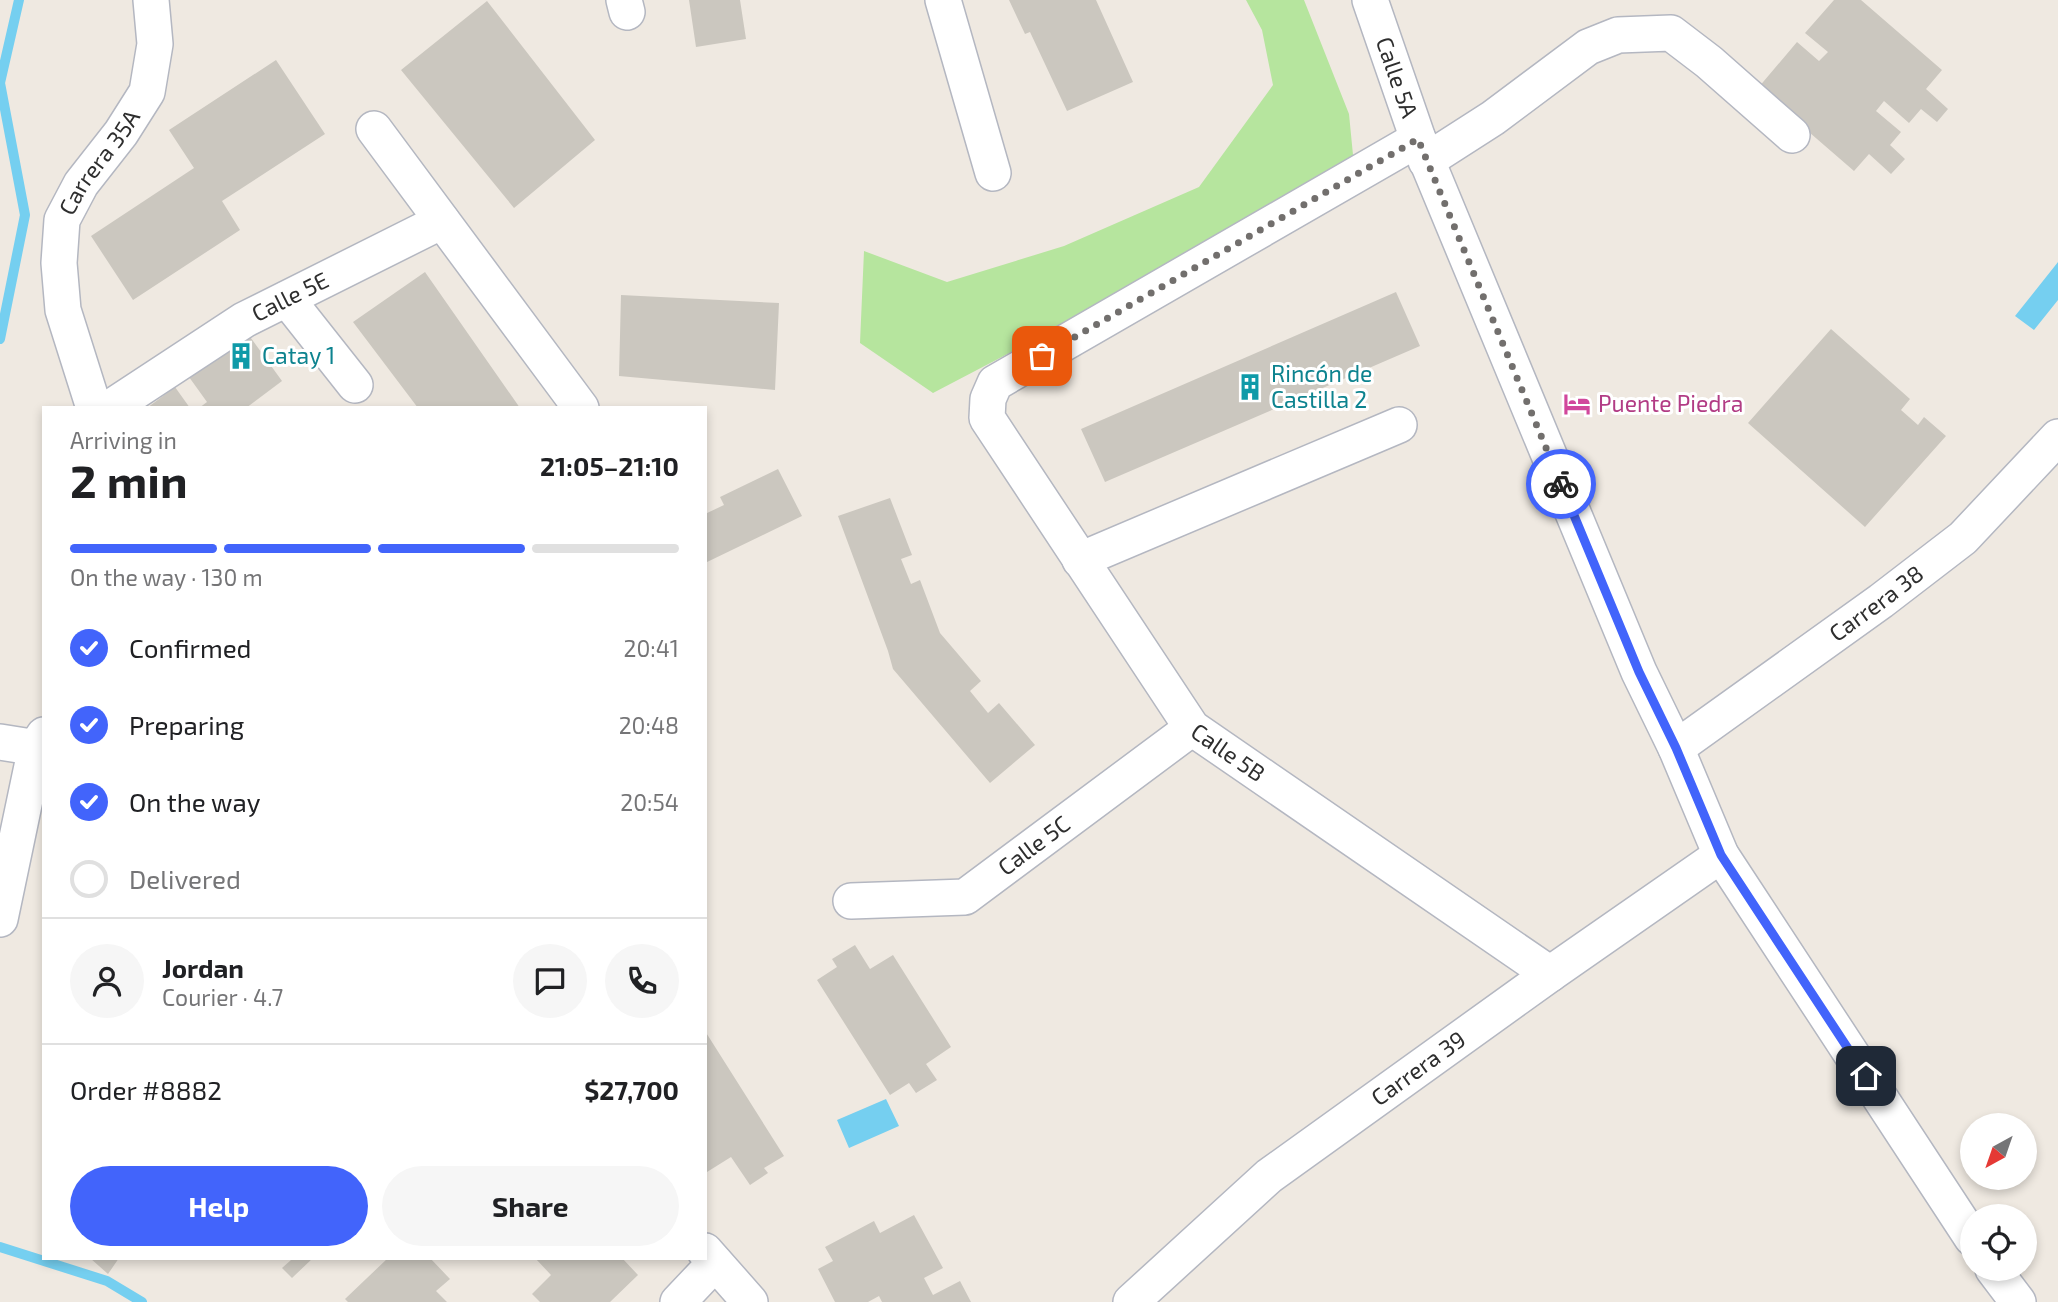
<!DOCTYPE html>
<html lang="en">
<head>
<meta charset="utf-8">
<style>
	body { margin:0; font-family:"Exo 2",sans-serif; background:#f6f6f6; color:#202124; height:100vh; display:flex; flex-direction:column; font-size:26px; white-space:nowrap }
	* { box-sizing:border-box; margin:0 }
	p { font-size:23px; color:#757577 }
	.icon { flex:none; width:38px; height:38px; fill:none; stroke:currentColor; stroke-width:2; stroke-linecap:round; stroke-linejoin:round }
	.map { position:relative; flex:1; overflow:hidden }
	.panel { position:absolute; left:42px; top:406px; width:665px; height:854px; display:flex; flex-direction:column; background:#fff; border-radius:0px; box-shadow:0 4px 10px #0003 }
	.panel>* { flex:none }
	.needle { width:46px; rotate:220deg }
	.fabs { position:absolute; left:1960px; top:1113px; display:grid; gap:14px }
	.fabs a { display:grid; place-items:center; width:77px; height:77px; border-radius:50%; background:#fff; box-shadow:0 4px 10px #0003; font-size:35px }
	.pin { position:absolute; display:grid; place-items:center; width:60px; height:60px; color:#fff; margin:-30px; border-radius:14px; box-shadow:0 4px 10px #0006 }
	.courier { position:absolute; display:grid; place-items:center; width:70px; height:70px; margin:-35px; border:5px solid #4264fb; border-radius:50%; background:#fff; color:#222; box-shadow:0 2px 9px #0007 }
	.headline em { font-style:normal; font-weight:700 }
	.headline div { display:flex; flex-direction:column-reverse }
	.headline { display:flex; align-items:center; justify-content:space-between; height:119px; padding:0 28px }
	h1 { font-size:46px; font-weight:700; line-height:52px }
	.bar { display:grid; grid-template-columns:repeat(4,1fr); gap:10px 7px; align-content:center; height:84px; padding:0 28px }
	.bar i { height:9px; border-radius:5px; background:#e0e0e0 }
	.bar .on { background:#4264fb }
	.bar p { grid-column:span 4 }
	.line { display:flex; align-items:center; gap:18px; padding:0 28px; border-top:2px solid #e0e0e0 }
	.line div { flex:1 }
	.round { display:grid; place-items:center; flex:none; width:74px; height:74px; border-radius:37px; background:#f6f6f6 }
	ol { padding:0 28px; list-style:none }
	li { display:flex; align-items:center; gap:21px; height:77px }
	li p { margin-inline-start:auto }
	li .icon { padding:7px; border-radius:50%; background:#4264fb; color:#fff; stroke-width:4 }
	li:last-child { color:#757577 }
	li i { width:38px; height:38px; border:4px solid #e0e0e0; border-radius:50% }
	.action { display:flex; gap:14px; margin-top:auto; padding:14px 28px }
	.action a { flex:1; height:80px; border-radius:42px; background:#4264fb; color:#fff; font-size:28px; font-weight:700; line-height:80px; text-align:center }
	.action a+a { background:#f6f6f6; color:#202124 }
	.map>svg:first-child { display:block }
	.green { fill:#b6e59e }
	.water { fill:#75cff0 }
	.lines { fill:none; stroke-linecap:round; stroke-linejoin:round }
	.stream { stroke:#75cff0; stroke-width:10 }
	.building { fill:#cbc7bf }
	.minor-casing { stroke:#b4b7c1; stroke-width:38 }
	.minor { stroke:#fff; stroke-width:35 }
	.done { stroke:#726f6d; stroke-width:7; stroke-dasharray:0 12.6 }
	.route { stroke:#4264fb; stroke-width:9 }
	.labels { text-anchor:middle; stroke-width:6; stroke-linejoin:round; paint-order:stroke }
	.street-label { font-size:23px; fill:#2e2e2e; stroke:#fff }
	.culture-label { font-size:23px; fill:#0d838f; stroke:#fff; text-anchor:start }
	.hotel-label { font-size:23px; fill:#b23c85; stroke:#fff; text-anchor:start }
</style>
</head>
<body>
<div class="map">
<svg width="2058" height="1302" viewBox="0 0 2058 1302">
	<rect width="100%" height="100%" fill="#efe9e1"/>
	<path class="green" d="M1246,0H1304L1349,114L1353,155L1270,217L933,393L860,343L864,251L947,282L1064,246L1199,187L1273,85L1262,30Z"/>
	<path class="water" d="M2058,262V300L2034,330L2015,316Z
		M886,1099L899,1126L849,1148L837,1120Z"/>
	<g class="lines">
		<path class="stream" d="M0,339L25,215L0,83L19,0
			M0,1247L107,1281L142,1302"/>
	</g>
	<path class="building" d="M689,0H740L746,39L696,47Z
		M1009,0H1096L1133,82L1067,111L1030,32L1025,34Z
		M1834,0H1861L1942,70L1926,89L1948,109L1937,122L1921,109L1909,123L1884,101L1876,111L1901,132L1890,145L1905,159L1891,174L1869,154L1854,171L1758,88L1797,42L1819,61L1828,52L1805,33Z
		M487,1L595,140L514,208L401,70Z
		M276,60L325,134L222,201L240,230L133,300L91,236L194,168L169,130Z
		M425,272L520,408H418L353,322Z
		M1396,292L1420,346L1105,482L1081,429Z
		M621,295L779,303L775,390L619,376Z
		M1831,329L1910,399L1901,410L1918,425L1924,417L1946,436L1865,527L1748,423Z
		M248,334L282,381L246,408H199L207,402L189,377Z
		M175,387L190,408H147Z
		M778,469L802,516L705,563V514L724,505L720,497Z
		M890,498L912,555L901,559L911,584L920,580L940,633L981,681L970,691L988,713L999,703L1035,745L990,783L893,669L888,651L838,516Z
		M855,945L870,969L893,955L951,1047L926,1064L937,1080L916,1093L909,1083L890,1095L817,980L837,967L832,959Z
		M705,1031L784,1156L764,1168L768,1173L750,1185L731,1157L707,1172L705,1170Z
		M914,1215L943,1268L924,1278L933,1295L960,1281L971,1302H882L879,1296L868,1302H835L818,1269L833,1261L825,1247L874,1221L880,1233Z
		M90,1258H119L108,1274Z
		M289,1258H313L292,1278L282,1268L291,1260Z
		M388,1258H430L450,1279L436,1291L447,1302H348L345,1299Z
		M535,1258H622L638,1275L610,1302H540L532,1294L551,1275Z"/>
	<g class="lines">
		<defs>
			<g id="minor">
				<path d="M624,0L627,12"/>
				<path d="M943,0L993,173"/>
				<path id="s1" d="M1370,0L1418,139L1639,672L1676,748L1721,855L1972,1238"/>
				<path d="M374,129L581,408"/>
				<path id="s2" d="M1418,139L995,383L988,399L987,418L1192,728L1550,974"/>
				<path d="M1426,161L1493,118L1588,47L1618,35L1671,33L1709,62L1792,135"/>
				<path d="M287,299L355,385"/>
				<path id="s3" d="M94,408L63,310L59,263L62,220L81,184L121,133L147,92L155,44L151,0"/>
				<path id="s4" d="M110,408L244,320L442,221"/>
				<path d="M1080,560L1399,425"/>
				<path d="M0,742L44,749"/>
				<path id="s5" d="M1676,748L1881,601L1963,538L2058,437"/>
				<path id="s6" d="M851,901L965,897L1192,728"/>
				<path d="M0,919L36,747L44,735"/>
				<path d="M705,1251L750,1302"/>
				<path d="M1993,1269L2018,1302"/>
				<path d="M678,1302L715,1263"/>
				<path id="s7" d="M1131,1302L1269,1176L1550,974L1721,855"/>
			</g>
		</defs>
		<use href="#minor" class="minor-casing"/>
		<use href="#minor" class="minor"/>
	</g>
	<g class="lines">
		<path class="done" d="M1042,356L1418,139L1561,484"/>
		<path class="route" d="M1561,484L1639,672L1676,748L1721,855L1866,1076"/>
	</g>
	<defs>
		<symbol id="building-bare" viewBox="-9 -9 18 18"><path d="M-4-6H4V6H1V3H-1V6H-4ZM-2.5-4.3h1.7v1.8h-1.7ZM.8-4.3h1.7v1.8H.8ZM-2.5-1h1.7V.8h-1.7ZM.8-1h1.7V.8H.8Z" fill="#0f9aa8" stroke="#fff" stroke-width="2.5" paint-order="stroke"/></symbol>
		<symbol id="hotel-bare" viewBox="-9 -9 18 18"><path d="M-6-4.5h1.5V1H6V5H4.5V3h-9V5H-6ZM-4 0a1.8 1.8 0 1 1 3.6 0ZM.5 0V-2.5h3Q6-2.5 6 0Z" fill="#d1479c" stroke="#fff" stroke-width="2.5" paint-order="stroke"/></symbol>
	</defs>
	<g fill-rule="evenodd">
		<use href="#building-bare" x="222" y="337" width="38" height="38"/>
		<use href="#building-bare" x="1231" y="368" width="38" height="38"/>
		<use href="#hotel-bare" x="1558" y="385" width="38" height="38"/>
	</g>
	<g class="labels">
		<g class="street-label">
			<text dy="8" stroke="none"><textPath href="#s1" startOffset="82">Calle 5A</textPath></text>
			<text dy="8" stroke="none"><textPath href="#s3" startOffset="262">Carrera 35A</textPath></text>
			<text dy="8" stroke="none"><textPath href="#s4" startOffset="212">Calle 5E</textPath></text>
			<text dy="8" stroke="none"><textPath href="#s5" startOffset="247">Carrera 38</textPath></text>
			<text dy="8" stroke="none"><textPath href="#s2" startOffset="940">Calle 5B</textPath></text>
			<text dy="8" stroke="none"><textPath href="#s6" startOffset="200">Calle 5C</textPath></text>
			<text dy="8" stroke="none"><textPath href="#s7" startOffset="371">Carrera 39</textPath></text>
		</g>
		<g class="culture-label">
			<text x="262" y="364">Catay 1</text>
			<text x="1271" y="382">Rincón de<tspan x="1271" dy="26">Castilla 2</tspan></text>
		</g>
		<g class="hotel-label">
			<text x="1598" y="412">Puente Piedra</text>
		</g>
	</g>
</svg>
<div class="fabs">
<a><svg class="needle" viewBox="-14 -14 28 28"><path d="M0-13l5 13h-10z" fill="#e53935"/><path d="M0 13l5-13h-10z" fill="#757577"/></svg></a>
<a><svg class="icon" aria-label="locate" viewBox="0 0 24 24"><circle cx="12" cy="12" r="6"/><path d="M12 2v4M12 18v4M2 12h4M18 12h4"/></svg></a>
</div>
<div class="pin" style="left:1042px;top:356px;background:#ea580c"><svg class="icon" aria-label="bag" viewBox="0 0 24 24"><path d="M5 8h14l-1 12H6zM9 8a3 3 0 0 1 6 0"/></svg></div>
<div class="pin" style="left:1866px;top:1076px;background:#1f2937"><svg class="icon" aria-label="home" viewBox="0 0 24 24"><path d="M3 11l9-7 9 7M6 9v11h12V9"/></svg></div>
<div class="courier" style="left:1561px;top:484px"><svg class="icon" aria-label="bike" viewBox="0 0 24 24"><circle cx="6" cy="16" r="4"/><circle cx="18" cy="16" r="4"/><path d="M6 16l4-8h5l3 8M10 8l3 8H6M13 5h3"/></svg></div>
<section class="panel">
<div class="headline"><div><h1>2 min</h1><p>Arriving in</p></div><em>21:05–21:10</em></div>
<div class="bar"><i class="on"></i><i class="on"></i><i class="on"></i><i></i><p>On the way · 130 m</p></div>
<ol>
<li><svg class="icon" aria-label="check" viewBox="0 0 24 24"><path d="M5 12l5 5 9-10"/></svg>Confirmed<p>20:41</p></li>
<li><svg class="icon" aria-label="check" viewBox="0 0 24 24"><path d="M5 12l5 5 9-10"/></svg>Preparing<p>20:48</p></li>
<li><svg class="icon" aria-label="check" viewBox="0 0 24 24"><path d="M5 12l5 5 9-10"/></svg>On the way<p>20:54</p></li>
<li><i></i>Delivered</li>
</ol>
<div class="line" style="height:126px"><a class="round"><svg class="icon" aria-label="person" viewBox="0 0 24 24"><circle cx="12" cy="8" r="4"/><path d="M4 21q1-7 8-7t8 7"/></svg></a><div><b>Jordan</b><p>Courier · 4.7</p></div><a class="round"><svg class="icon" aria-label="chat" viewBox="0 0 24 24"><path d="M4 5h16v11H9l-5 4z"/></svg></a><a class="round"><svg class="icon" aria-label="phone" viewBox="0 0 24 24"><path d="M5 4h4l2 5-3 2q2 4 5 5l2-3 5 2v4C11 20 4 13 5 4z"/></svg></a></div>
<div class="line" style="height:91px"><div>Order #8882</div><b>$27,700</b></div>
<div class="action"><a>Help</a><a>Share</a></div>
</section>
</div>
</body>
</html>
